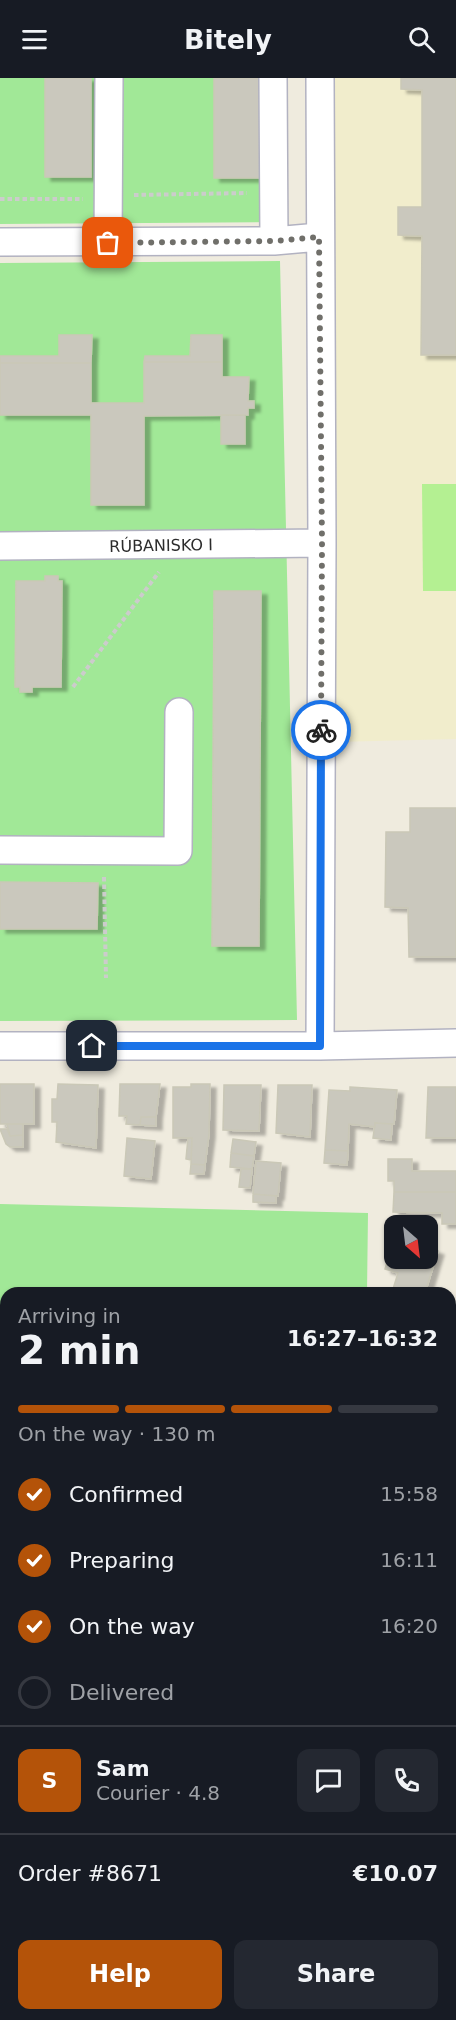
<!DOCTYPE html>
<html lang="en">
<head>
<meta charset="utf-8">
<style>
	body { margin:0; font-family:"DejaVu Sans",sans-serif; background:#242831; color:#f1f3f6; height:100vh; display:flex; flex-direction:column; font-size:22px; white-space:nowrap }
	* { box-sizing:border-box; margin:0 }
	p { font-size:20px; color:#9ea1a6 }
	.icon { flex:none; width:33px; height:33px; fill:none; stroke:currentColor; stroke-width:2; stroke-linecap:round; stroke-linejoin:round }
	.map { position:relative; flex:1; overflow:hidden }
	.details { position:absolute; left:0px; top:1209px; width:456px; height:734px; display:flex; flex-direction:column; background:#171b24; border-radius:18px 18px 0 0; box-shadow:0 2px 4px #0004 }
	.details>* { flex:none }
	.needle { width:39px; rotate:152deg }
	.controls { position:absolute; left:384px; top:1137px; display:grid; gap:12px }
	.controls a { display:grid; place-items:center; width:54px; height:54px; border-radius:12px; background:#171b24; box-shadow:0 2px 4px #0004; font-size:30px }
	.pin { position:absolute; display:grid; place-items:center; width:51px; height:51px; color:#fff; margin:-26px; border-radius:12px; box-shadow:0 3px 9px #0006 }
	.courier { position:absolute; display:grid; place-items:center; width:60px; height:60px; margin:-30px; border:4px solid #1a73e8; border-radius:50%; background:#fff; color:#222; box-shadow:0 2px 8px #0007 }
	.head em { font-style:normal; font-weight:800 }
	.head div { display:flex; flex-direction:column-reverse }
	.head { display:flex; align-items:center; justify-content:space-between; height:102px; padding:0 18px }
	h1 { font-size:39px; font-weight:800; line-height:45px }
	.bar { display:grid; grid-template-columns:repeat(4,1fr); gap:9px 6px; align-content:center; height:72px; padding:0 18px }
	.bar i { height:8px; border-radius:4px; background:#363941 }
	.bar .on { background:#b45309 }
	.bar p { grid-column:span 4 }
	.line { display:flex; align-items:center; gap:15px; padding:0 18px; border-top:2px solid #363941 }
	.line div { flex:1 }
	.round { display:grid; place-items:center; flex:none; width:63px; height:63px; border-radius:12px; background:#242831 }
	ol { padding:0 18px; list-style:none }
	li { display:flex; align-items:center; gap:18px; height:66px }
	li p { margin-inline-start:auto }
	li .icon { padding:6px; border-radius:50%; background:#b45309; color:#fff; stroke-width:4 }
	li:last-child { color:#9ea1a6 }
	li i { width:33px; height:33px; border:3px solid #363941; border-radius:50% }
	.cta { display:flex; gap:12px; margin-top:auto; padding:12px 18px }
	.cta a { flex:1; height:69px; border-radius:12px; background:#b45309; color:#fff; font-size:24px; font-weight:800; line-height:69px; text-align:center }
	.cta a+a { background:#242831; color:#f1f3f6 }
	header { display:flex; justify-content:space-between; align-items:center; height:78px; padding:0 18px; background:#171b24; font-size:27px; font-weight:800 }
	.map>svg:first-child { display:block }
	.education { fill:#f1edcc }
	.green { fill:#a1e897 }
	.pitch { fill:#b4f092 }
	.building { fill:#cac8bd; stroke:#cac8b7; stroke-width:1.5; filter:url(#shadow) }
	.lines { fill:none; stroke-linecap:round; stroke-linejoin:round }
	.minor-casing { stroke:#b2b2c1; stroke-width:30 }
	.path { stroke:#ccc; stroke-width:4; stroke-dasharray:4.5 3; stroke-linecap:butt }
	.minor { stroke:#fff; stroke-width:27 }
	.done { stroke:#706f6a; stroke-width:6; stroke-dasharray:0 10.8 }
	.route { stroke:#1a73e8; stroke-width:8 }
	.labels { text-anchor:middle; stroke-width:6; stroke-linejoin:round; paint-order:stroke }
	.street-label { font-size:16px; fill:#2c2c2c; stroke:#fff }
</style>
</head>
<body>
<header><svg class="icon" aria-label="menu" viewBox="0 0 24 24"><path d="M4 6h16M4 12h16M4 18h16"/></svg>Bitely<svg class="icon" aria-label="search" viewBox="0 0 24 24"><circle cx="10" cy="10" r="6"/><path d="M15 15l6 6"/></svg></header>
<div class="map">
<svg width="456" height="1942" viewBox="0 0 456 1942">
	<defs>
		<filter id="shadow"><feDropShadow dx="6" dy="4" stdDeviation="1.5" flood-color="#0004"/></filter>
	</defs>
	<rect width="100%" height="100%" fill="#efebde"/>
	<path class="education" d="M314,0H456V661L335,664Z"/>
	<path class="green" d="M0,0H278L280,144L0,146Z
		M280,183L297,942L0,943V185Z
		M0,1126L368,1135L367,1215H6V1267H0Z
		M0,1403H6V1532L0,1533Z
		M0,1753H6V1833H0Z
		M100,1937V1936L408,1937V1942H100Z"/>
	<path class="pitch" d="M422,406H456V513H423Z"/>
	<path class="building" d="M45,0H91V99H45Z
		M214,0H260V100H214Z
		M401,0H456V277H421L422,158L398,157V129H422V12L401,11Z
		M59,257H92L91,285H0V278H59Z
		M191,257H222V284H144L145,278H190Z
		M144,284H222V299H249L248,323H254V330H248V337L144,338V427H91V337H0V285H91V325H144Z
		M221,337H245V366H221Z
		M45,498H58V503H62L61,609H32V614H20V609H15L16,503H45Z
		M214,513H261L259,868H212Z
		M410,730H456V879H409L408,830L385,829L386,754H410Z
		M0,804L98,805L97,851H0Z
		M0,1006H34V1046H0Z
		M58,1006L98,1007L96,1070L56,1064L57,1044H52V1021H57Z
		M120,1006H160L156,1039H141L140,1047L126,1046L127,1038H119Z
		M191,1006H210L209,1056L205,1087L191,1086L192,1060H173V1009H191Z
		M224,1007H261L259,1053L223,1052Z
		M278,1007H312L310,1059L276,1055Z
		M350,1009L397,1012L394,1046L375,1045V1049L349,1046L348,1073L325,1072L329,1012L350,1013Z
		M428,1009H456V1060H426Z
		M141,1039H156V1048L140,1047Z
		M375,1045L392,1046L391,1062L373,1060Z
		M7,1046H23V1057L10,1058Z
		M0,1051H7L10,1058L23,1057V1069H10L6,1066Z
		M127,1060L155,1063L151,1101L124,1098Z
		M188,1060H192L191,1082L186,1081Z
		M233,1061L256,1064L254,1078L231,1075Z
		M325,1072L348,1073L347,1087L324,1085Z
		M231,1075L254,1078L252,1091L230,1089Z
		M388,1081H412V1093H456V1114H394V1103H388Z
		M256,1083L281,1085L278,1118L253,1116Z
		M191,1086L205,1087L204,1096H190Z
		M241,1091H252L250,1110L239,1109Z
		M394,1114H456V1146H442V1135L393,1134Z
		M253,1116L276,1118V1125L253,1124Z
		M394,1160V1180H428V1170L438,1173L425,1215H387L389,1210L393,1211L398,1195L385,1191Z
		M0,1297H6V1346H0Z
		M450,1356H456V1373H450Z
		M1,1545H6V1588L1,1587Z
		M0,1682L6,1683V1712H0Z
		M6,1844V1906H0V1845Z"/>
	<g class="lines">
		<defs>
			<path id="minor" d="M273,0L274,163
				M320,0L322,465L320,968
				M0,164L274,163L319,159
				M108,165L109,0
				M0,468L322,465
				M0,772L178,773L179,634
				M0,968H320L456,965
				M0,1380H6
				M0,1625L6,1626
				M450,1643L456,1644
				M450,1793L456,1696
				M441,1942V1936"/>
		</defs>
		<use href="#minor" class="minor-casing"/>
		<path class="path" d="M134,117L247,115
			M0,121H83
			M73,609L159,494
			M104,799L106,900"/>
		<use href="#minor" class="minor"/>
	</g>
	<g class="lines">
		<path class="done" d="M108,165L274,163L319,159L322,465L321,652"/>
		<path class="route" d="M92,968H320L321,652"/>
	</g>
	<g class="labels">
		<g class="street-label">
			<text transform="translate(161 467) rotate(-1)" y="6">RÚBANISKO I</text>
		</g>
	</g>
</svg>
<div class="controls">
<a><svg class="needle" viewBox="-14 -14 28 28"><path d="M0-13l5 13h-10z" fill="#e53935"/><path d="M0 13l5-13h-10z" fill="#9ea1a6"/></svg></a>
</div>
<div class="pin" style="left:108px;top:165px;background:#ea580c"><svg class="icon" aria-label="bag" viewBox="0 0 24 24"><path d="M5 8h14l-1 12H6zM9 8a3 3 0 0 1 6 0"/></svg></div>
<div class="pin" style="left:92px;top:968px;background:#1f2937"><svg class="icon" aria-label="home" viewBox="0 0 24 24"><path d="M3 11l9-7 9 7M6 9v11h12V9"/></svg></div>
<div class="courier" style="left:321px;top:652px"><svg class="icon" aria-label="bike" viewBox="0 0 24 24"><circle cx="6" cy="16" r="4"/><circle cx="18" cy="16" r="4"/><path d="M6 16l4-8h5l3 8M10 8l3 8H6M13 5h3"/></svg></div>
<section class="details">
<div class="head"><div><h1>2 min</h1><p>Arriving in</p></div><em>16:27–16:32</em></div>
<div class="bar"><i class="on"></i><i class="on"></i><i class="on"></i><i></i><p>On the way · 130 m</p></div>
<ol>
<li><svg class="icon" aria-label="check" viewBox="0 0 24 24"><path d="M5 12l5 5 9-10"/></svg>Confirmed<p>15:58</p></li>
<li><svg class="icon" aria-label="check" viewBox="0 0 24 24"><path d="M5 12l5 5 9-10"/></svg>Preparing<p>16:11</p></li>
<li><svg class="icon" aria-label="check" viewBox="0 0 24 24"><path d="M5 12l5 5 9-10"/></svg>On the way<p>16:20</p></li>
<li><i></i>Delivered</li>
</ol>
<div class="line" style="height:108px"><b class="round" style="background:#b45309;color:#fff">S</b><div><b>Sam</b><p>Courier · 4.8</p></div><a class="round"><svg class="icon" aria-label="chat" viewBox="0 0 24 24"><path d="M4 5h16v11H9l-5 4z"/></svg></a><a class="round"><svg class="icon" aria-label="phone" viewBox="0 0 24 24"><path d="M5 4h4l2 5-3 2q2 4 5 5l2-3 5 2v4C11 20 4 13 5 4z"/></svg></a></div>
<div class="line" style="height:78px"><div>Order #8671</div><b>€10.07</b></div>
<div class="cta"><a>Help</a><a>Share</a></div>
</section>
</div>
</body>
</html>
